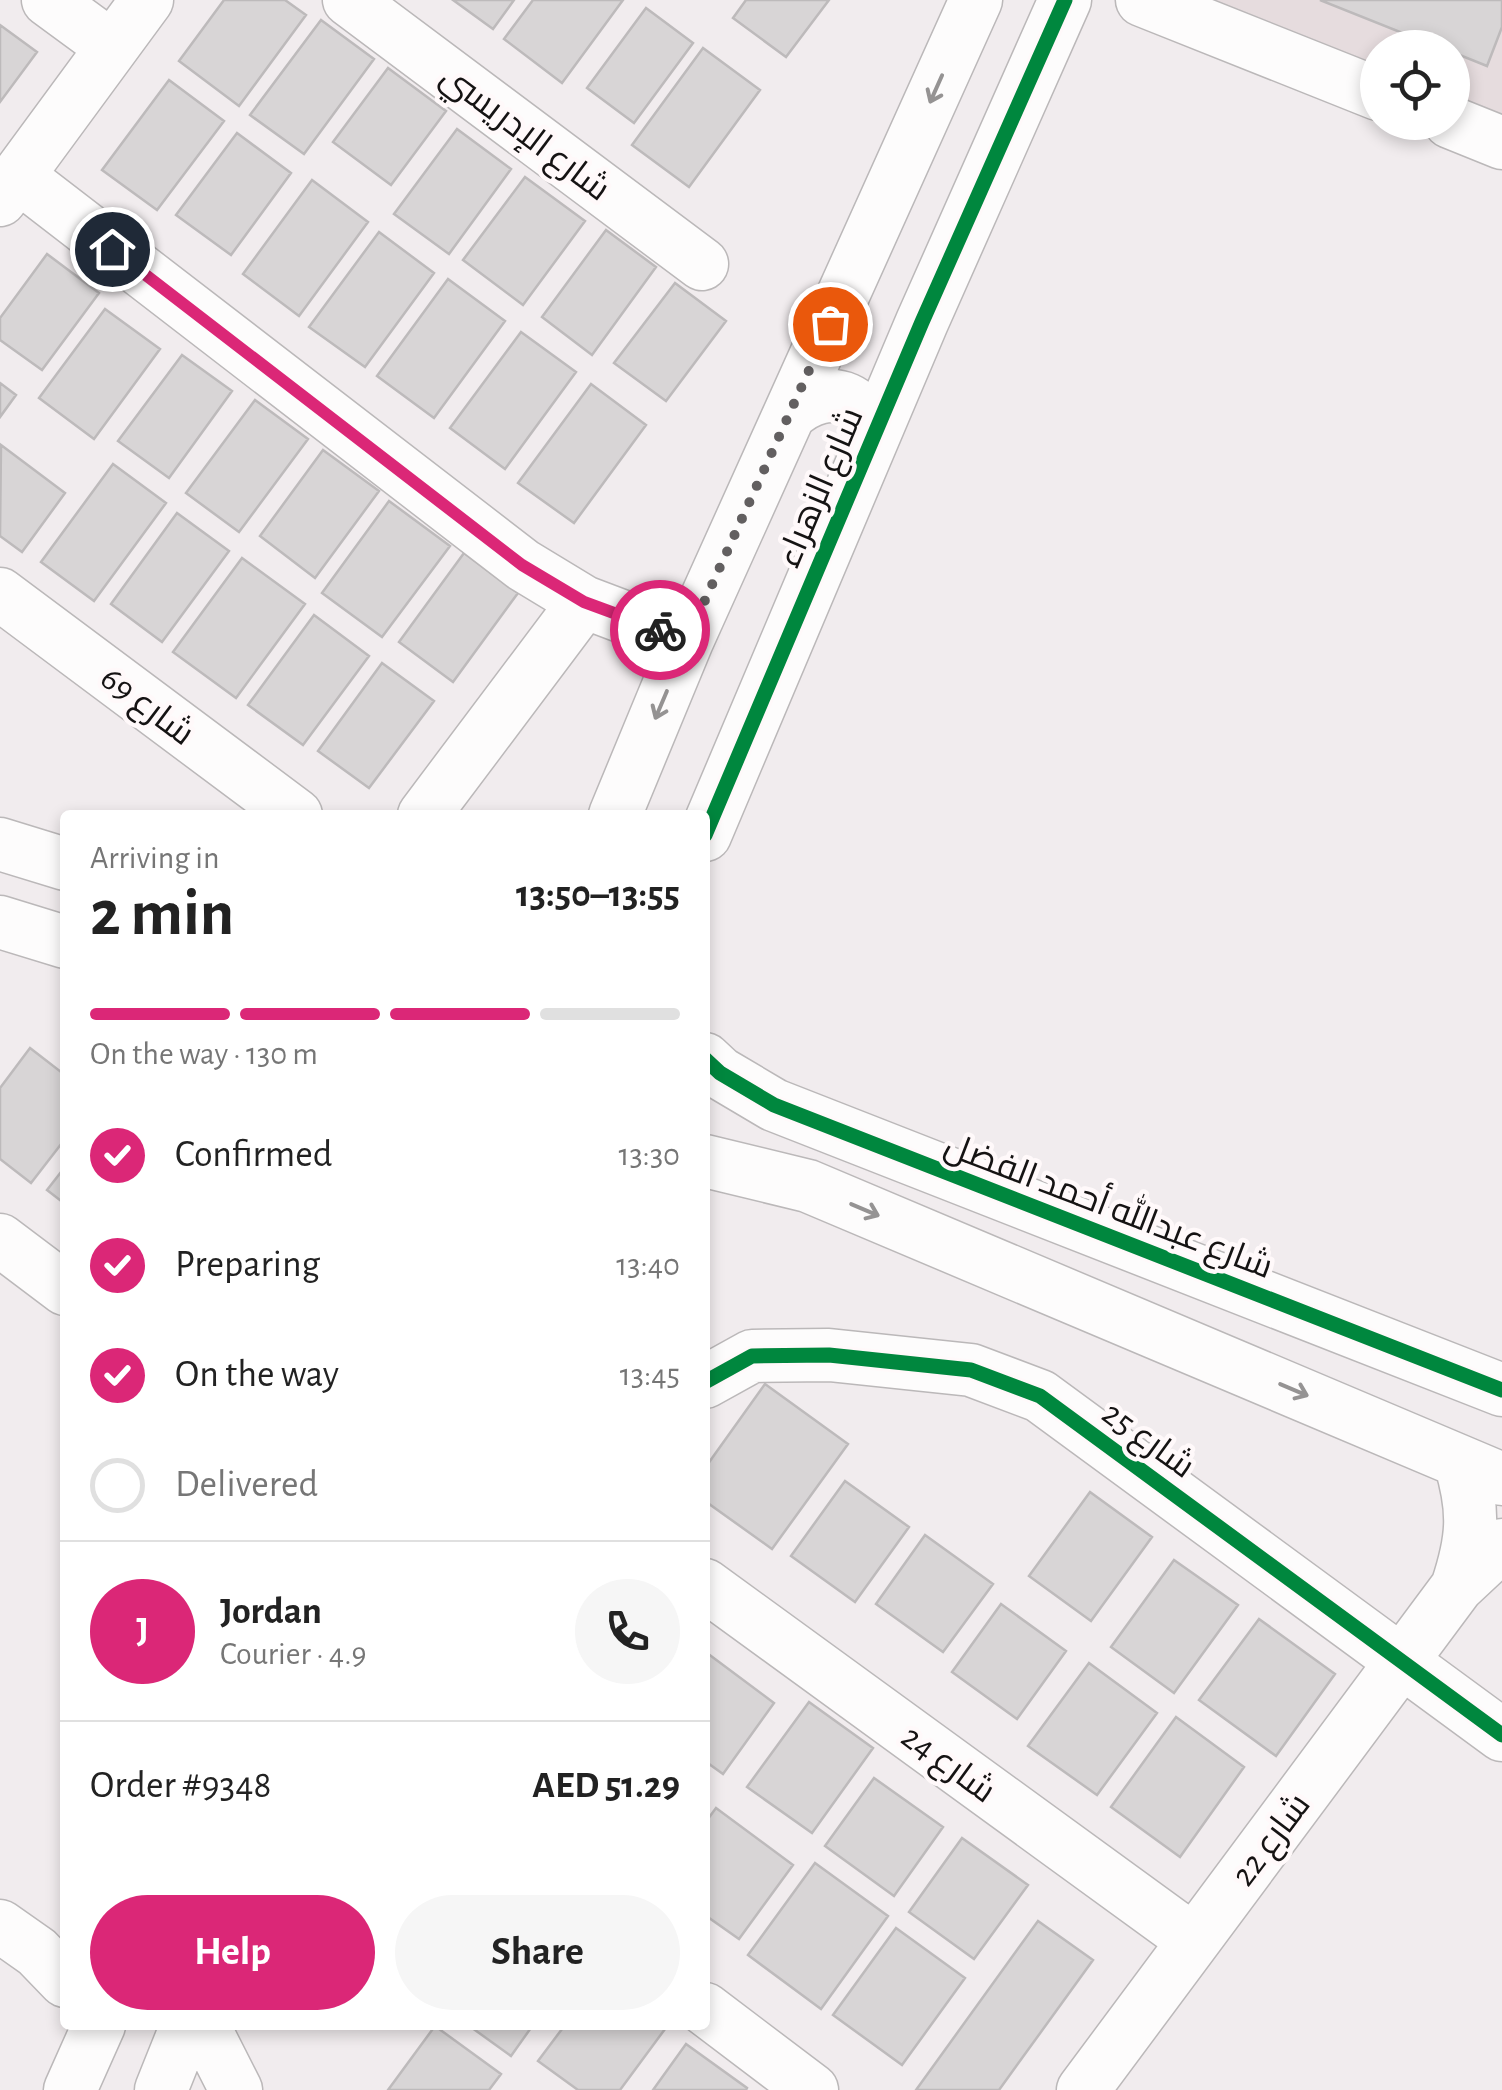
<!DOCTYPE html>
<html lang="en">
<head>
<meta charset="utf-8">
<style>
	body { margin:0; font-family:"Alegreya Sans",Cairo,sans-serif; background:#f6f6f6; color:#222; height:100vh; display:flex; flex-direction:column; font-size:38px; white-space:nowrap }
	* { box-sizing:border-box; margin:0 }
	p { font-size:32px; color:#767676 }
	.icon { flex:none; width:55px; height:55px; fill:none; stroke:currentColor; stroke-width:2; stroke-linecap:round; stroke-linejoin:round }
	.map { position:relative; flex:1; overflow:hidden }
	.panel { position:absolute; left:60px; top:810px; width:650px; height:1220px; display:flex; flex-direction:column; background:#fff; border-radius:10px; box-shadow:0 5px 15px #0003 }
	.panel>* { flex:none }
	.fabs { position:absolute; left:1360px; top:30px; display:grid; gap:20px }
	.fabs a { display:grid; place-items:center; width:110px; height:110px; border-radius:50%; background:#fff; box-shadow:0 5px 15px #0003; font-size:50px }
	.pin { position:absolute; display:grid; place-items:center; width:85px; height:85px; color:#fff; margin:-42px; border:5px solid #fff; border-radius:50%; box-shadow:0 2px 10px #0007 }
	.courier { position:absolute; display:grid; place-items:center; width:100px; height:100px; margin:-50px; border:8px solid #db2777; border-radius:50%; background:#fff; color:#222; box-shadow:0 2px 12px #0007 }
	.head em { font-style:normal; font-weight:700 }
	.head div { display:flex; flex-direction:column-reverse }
	.head { display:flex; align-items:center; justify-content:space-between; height:170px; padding:0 30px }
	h1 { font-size:65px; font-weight:700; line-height:75px }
	.bar { display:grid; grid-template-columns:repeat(4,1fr); gap:15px 10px; align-content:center; height:120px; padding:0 30px }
	.bar i { height:12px; border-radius:8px; background:#e0e0e0 }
	.bar .active { background:#db2777 }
	.bar p { grid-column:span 4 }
	.line { display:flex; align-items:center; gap:25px; padding:0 30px; border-top:2px solid #e0e0e0 }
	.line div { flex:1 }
	.round { display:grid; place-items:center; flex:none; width:105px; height:105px; border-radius:52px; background:#f6f6f6 }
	ol { padding:0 30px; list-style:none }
	li { display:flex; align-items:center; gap:30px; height:110px }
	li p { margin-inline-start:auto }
	li .icon { padding:10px; border-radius:50%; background:#db2777; color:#fff; stroke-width:4 }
	li:last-child { color:#767676 }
	li i { width:55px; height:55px; border:5px solid #e0e0e0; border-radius:50% }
	.action { display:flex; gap:20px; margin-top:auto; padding:20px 30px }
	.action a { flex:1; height:115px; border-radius:60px; background:#db2777; color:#fff; font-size:40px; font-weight:700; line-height:115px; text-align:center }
	.action a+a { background:#f6f6f6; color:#222 }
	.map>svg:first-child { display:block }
	.built { fill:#e6dcde }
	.building { fill:#d8d5d6; stroke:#bdbabb; stroke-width:2.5 }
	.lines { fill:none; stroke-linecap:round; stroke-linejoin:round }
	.minor-casing { stroke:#bbb8b9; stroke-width:55 }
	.minor { stroke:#fdfcfc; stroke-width:52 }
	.cycleway-casing { stroke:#fff9fa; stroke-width:21 }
	.cycleway { stroke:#00873e; stroke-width:15 }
	.oneway { stroke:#959393 }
	.done { stroke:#625f60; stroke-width:10; stroke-dasharray:0 18 }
	.route { stroke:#db2777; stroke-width:12 }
	.labels { text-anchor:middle; stroke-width:9; stroke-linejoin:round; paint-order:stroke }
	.street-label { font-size:35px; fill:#151313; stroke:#fff9fa }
</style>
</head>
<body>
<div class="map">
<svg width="1502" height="2090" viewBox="0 0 1502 2090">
	<rect width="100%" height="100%" fill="#f1ecee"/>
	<path class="built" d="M1142,0H1502V144L1452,122V48H1378L1377,94Z"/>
	<path class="building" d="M224,0H285L306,15L239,106L179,61Z
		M453,0H514L493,29Z
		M533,0H623L562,83L504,39Z
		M746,0H829L786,57L733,18Z
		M1320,0H1502V27L1487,66L1452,52V48H1440Z
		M646,8L693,43L634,123L587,88Z
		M321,20L374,59L304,154L250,115Z
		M0,25L37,52L0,102Z
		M703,48L760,90L689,187L632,145Z
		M388,68L446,111L391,185L333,142Z
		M169,80L224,121L157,210L102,170Z
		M457,129L511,169L449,254L394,214Z
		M237,133L291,173L231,255L176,215Z
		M525,177L585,221L523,305L463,260Z
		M312,180L368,222L299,316L243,274Z
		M606,230L656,267L592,355L542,317Z
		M379,232L434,273L365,367L309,327Z
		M47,254L99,293L42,370L0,340V318Z
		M448,279L505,321L434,418L377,376Z
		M675,283L726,321L666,401L614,363Z
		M105,309L160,349L94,439L39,398Z
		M521,332L576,372L505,469L450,428Z
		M182,355L232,391L169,478L118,441Z
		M0,383L16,395L0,417Z
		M591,384L646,425L574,523L518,483Z
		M255,400L308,439L239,532L186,493Z
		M1,445L65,493L22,552L0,536Z
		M323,450L379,491L315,578L260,536Z
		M113,464L166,503L94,601L41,562Z
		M389,501L450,546L382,637L322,593Z
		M177,513L229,551L162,642L111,604Z
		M464,553L518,593L453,682L399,642Z
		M242,558L305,604L236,698L173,652Z
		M314,615L369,656L303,745L248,705Z
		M382,663L434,701L369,788L318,751Z
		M30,1048L65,1075V1139L31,1183L0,1159V1088Z
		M65,1167V1204L47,1190Z
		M765,1384L848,1444L772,1549L705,1501V1468Z
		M845,1481L909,1527L855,1602L791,1556Z
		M1090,1492L1152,1537L1091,1621L1029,1576Z
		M925,1535L993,1584L943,1652L876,1604Z
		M1174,1560L1238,1605L1174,1693L1111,1647Z
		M1001,1604L1066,1651L1017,1719L952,1672Z
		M1259,1619L1335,1674L1276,1756L1199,1700Z
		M707,1653L774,1703L723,1774L705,1761Z
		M1089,1663L1157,1713L1097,1795L1028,1746Z
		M809,1702L873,1748L812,1833L747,1787Z
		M1176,1717L1244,1767L1180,1857L1111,1807Z
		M874,1778L943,1827L894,1896L825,1846Z
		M716,1808L793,1865L739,1939L705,1915V1823Z
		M962,1838L1028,1885L974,1959L909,1912Z
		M815,1863L888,1916L821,2009L748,1955Z
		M1038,1921L1093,1960L999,2090H916Z
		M896,1928L965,1978L902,2065L833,2015Z
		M468,2025H533L511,2056Z
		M565,2025H659L665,2029L620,2090H578L538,2061Z
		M435,2026L501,2074L489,2090H388Z
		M686,2044L747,2088L746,2090H653Z"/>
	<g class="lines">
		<defs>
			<path id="minor" d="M48,0L112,47
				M349,0L702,264
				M1142,0L1378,94
				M1450,122L1502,143
				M18,176L523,565L584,602L687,641
				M0,200L147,0
				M790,414C829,379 877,397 867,452
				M0,594L296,815
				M424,815L584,602
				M615,815L687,641L976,0
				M705,835L922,322L1065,0
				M0,844L65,864
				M0,922L65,942
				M705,1059L720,1073L774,1105L1502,1390
				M705,1161L808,1186L1502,1479
				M0,1240L65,1289
				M705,1382L752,1356L829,1355L971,1370L1040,1396L1502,1735
				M705,1585L1193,1940
				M1457,1587C1473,1539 1475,1511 1460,1462
				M0,1926L37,1952L65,1981
				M705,2009L812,2090
				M203,2025L236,2090
				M70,2090L99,2025
				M161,2090L187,2025
				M1083,2090L1457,1587L1502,1545"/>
		</defs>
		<use href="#minor" class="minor-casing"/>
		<use href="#minor" class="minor"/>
		<defs>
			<path id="cycleway" d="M705,835L922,322L1065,0
				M705,1059L720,1073L774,1105L1502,1390
				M705,1382L752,1356L829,1355L971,1370L1040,1396L1502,1735"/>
		</defs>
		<use href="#cycleway" class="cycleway-casing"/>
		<use href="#cycleway" class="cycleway"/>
	</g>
	<defs><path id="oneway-shaft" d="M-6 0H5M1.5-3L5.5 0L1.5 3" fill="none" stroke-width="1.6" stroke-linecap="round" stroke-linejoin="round" transform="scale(2.5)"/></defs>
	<g class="oneway">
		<use href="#oneway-shaft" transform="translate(936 89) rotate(114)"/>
		<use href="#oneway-shaft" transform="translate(661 705) rotate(113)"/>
		<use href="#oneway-shaft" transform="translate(865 1210) rotate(23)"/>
		<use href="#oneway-shaft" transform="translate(1294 1390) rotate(23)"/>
	</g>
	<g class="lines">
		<path class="done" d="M660,630L687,640L830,324"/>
		<path class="route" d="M112,249L522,565L584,602L660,630"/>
	</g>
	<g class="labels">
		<g class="street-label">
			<text transform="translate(526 132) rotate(37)" y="12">شارع الإدريسي</text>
			<text transform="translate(819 487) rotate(-67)" y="12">شارع الزهراء</text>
			<text transform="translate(148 705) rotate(37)" y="12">شارع 69</text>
			<text transform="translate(1109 1205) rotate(21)" y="12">شارع عبدالله أحمد الفضل</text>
			<text transform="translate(1149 1439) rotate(36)" y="12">شارع 25</text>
			<text transform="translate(949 1763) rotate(36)" y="12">شارع 24</text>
			<text transform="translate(1270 1839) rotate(-53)" y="12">شارع 22</text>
		</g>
	</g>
</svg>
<div class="fabs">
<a><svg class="icon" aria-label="locate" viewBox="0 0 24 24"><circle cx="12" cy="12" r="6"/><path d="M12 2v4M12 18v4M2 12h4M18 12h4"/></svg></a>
</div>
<div class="pin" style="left:830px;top:324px;background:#ea580c"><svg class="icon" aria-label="bag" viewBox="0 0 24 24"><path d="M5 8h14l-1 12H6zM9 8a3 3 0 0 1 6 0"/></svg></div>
<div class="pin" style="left:112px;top:249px;background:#1f2937"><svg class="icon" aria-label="home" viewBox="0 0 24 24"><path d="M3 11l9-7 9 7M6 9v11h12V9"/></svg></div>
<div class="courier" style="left:660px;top:630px"><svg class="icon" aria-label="bike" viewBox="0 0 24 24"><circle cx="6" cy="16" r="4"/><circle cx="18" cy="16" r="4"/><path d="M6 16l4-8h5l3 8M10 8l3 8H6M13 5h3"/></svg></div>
<section class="panel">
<div class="head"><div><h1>2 min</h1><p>Arriving in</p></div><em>13:50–13:55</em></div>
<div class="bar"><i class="active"></i><i class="active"></i><i class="active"></i><i></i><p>On the way · 130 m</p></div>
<ol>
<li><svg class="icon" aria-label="check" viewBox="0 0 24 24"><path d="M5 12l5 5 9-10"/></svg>Confirmed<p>13:30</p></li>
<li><svg class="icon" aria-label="check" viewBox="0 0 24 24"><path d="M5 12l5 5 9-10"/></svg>Preparing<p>13:40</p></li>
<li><svg class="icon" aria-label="check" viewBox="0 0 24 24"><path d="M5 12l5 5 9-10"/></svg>On the way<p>13:45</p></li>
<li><i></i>Delivered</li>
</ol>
<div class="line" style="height:180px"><b class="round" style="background:#db2777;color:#fff">J</b><div><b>Jordan</b><p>Courier · 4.9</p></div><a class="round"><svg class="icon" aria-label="phone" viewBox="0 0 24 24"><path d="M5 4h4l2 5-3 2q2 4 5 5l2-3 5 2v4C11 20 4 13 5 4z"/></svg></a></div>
<div class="line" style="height:130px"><div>Order #9348</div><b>AED 51.29</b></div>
<div class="action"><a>Help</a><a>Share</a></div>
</section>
</div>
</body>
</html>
